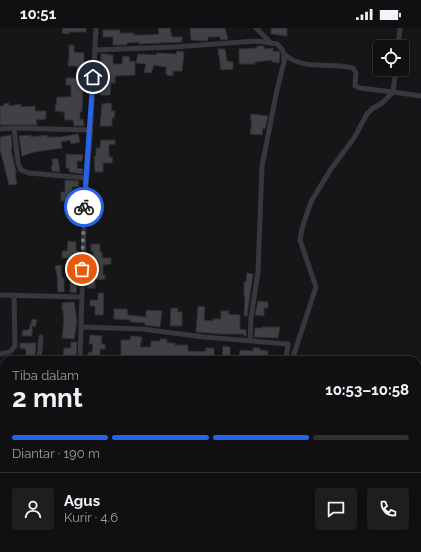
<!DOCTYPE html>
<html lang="id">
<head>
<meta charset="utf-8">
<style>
	body { margin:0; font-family:Raleway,sans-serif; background:#1e1e20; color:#f1f3f6; height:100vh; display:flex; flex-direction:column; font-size:15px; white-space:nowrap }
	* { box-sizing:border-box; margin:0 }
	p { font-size:13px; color:#9c9d9f }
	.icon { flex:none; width:22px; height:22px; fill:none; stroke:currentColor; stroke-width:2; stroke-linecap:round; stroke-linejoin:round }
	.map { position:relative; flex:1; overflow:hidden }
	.details { position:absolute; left:0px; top:328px; width:421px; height:196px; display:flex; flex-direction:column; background:#101012; border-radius:12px 12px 0 0; box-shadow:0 2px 6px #0003,0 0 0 1px #303032 }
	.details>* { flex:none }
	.tools { position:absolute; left:373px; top:12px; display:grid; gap:8px }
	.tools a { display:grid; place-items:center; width:36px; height:36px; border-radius:4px; background:#101012; box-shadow:0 2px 6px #0003,0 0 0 1px #303032; font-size:20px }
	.pin { position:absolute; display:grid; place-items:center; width:34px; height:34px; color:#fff; margin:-17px; border:2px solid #fff; border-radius:50%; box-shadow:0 1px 4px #0007 }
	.courier { position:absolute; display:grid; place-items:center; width:40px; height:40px; margin:-20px; border:3px solid #2563eb; border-radius:50%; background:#fff; color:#222; box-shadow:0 1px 5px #0007 }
	.overview em { font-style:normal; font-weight:700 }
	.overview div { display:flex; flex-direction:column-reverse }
	.overview { display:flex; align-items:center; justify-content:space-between; height:68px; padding:0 12px }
	h1 { font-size:26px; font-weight:700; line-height:30px }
	.bar { display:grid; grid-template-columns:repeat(4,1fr); gap:6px 4px; align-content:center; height:48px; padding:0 12px }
	.bar i { height:5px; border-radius:3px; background:#303032 }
	.bar .selected { background:#2563eb }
	.bar p { grid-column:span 4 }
	.line { display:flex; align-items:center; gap:10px; padding:0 12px; border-top:1px solid #303032 }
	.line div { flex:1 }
	.round { display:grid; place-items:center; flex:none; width:42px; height:42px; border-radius:4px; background:#1e1e20 }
	.status { display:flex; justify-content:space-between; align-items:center; height:28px; padding:0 20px; background:#101012; direction:ltr }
	.status svg { height:11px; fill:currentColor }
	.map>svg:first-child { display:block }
	.building { fill:#404145; stroke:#303034 }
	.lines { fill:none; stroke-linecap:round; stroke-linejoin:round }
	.minor { stroke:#37383d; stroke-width:5 }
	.done { stroke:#757880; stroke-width:4; stroke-dasharray:0 7.2 }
	.route { stroke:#2563eb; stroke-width:5 }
</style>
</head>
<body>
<div class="status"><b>10:51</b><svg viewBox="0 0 49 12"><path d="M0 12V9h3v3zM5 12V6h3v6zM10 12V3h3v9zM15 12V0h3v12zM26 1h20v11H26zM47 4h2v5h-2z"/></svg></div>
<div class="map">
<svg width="421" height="524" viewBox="0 0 421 524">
	<rect width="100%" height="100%" fill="#161618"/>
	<path class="building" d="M63,0H86V4H69V6L62,5Z
		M158,0H170L172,9H182V14L139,16V14L127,15V17H113V9H103V2H120V5H134V7H147L159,6Z
		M190,0H225L228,11L221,12L220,9H208V12L206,13L191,12Z
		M271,0H287V8L271,6Z
		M69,17H74V24L84,25V43H86L85,50H81V58H83V65L82,84H80V92L83,91L84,98H74L73,92H65L64,84L55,83L57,69H71V57H66V50H77V38H68V32H69Z
		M257,18H264V21L273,20V24L279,23L280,27L279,35L272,34V32L255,34V36H239V21L257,20Z
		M218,21H225L227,33L233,34V41L221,42Z
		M177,23L184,24L182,43H173V48L166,47V39L154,37L151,45L144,44L146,36L136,35L138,26L156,27L157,25L176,26Z
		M101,26H108V27H113V36H122L123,28L130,29L129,33H135V47L115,48V55H111L110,67H100Z
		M9,75V78L21,76V79L35,78V83H46V91L36,92L37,97H0V78H4V76Z
		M108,75L112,76L111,83H115L114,90H112V98H100L102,76Z
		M251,86L268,88L265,101L263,100L262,107L250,106L252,93L250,92Z
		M78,106L80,114L71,116L70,112L61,114L62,120L34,124L22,128L19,108L31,107V109L47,107V109H61Z
		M11,107L12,120L11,121L15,139L17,144H15L17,156L9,157L0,121V109Z
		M101,112H115V117L109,116V129H113L112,135H103V144H95L94,128H96V120H100Z
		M66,126L83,127L82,133H77V140L83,141V146L69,144V140H66Z
		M52,131H58L60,144L52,143L51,137H53Z
		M65,152L79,153L78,159H72V167H79L78,181L66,180V173H61V164H65Z
		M68,213L76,214V223H79V230H62V223H67Z
		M91,216H100V224H102V230H111V236L103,237V247H105V251L95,252V260H87V254H90V248H94L93,223H91Z
		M76,234V239H78V244H77L76,258H77L76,265L70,264L71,244L70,235Z
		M61,237L62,250H64V264H58L57,247L55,238Z
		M247,245L253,246L247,288H244L245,268H244V254H246Z
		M98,265H104L103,287H95V278H90V272H98Z
		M258,273L268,274V280H264V288L255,287Z
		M74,274L77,294L74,311L62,310L64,292L63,282H62V275Z
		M198,278L205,279L204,292L213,293V291H221V283H229L228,286L240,287V301L246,302V308H244V306H220L196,304Z
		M171,280H178V284H182V298H170Z
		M114,281H127L128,287L146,289V282L162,283L160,299L145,297V295L130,294L131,292L114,291Z
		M32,291L37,292L35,299L32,298V308H22L23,302H29Z
		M262,299H280L278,310L254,309L255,300H262Z
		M90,307L102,308L101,316H105V321H100V332H88V325L92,324L93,316H89Z
		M131,308L142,309L140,319H151V313H160V311H167V315H175V317H188V323L204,324V323H206V320H214V332H190L191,330H183V328L174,327V330H168L167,332L150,331L137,332V329L127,328V331L121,330V312H130Z
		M71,314H77L76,330H74L73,332H63L64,320H71Z
		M20,315H36L35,332H26V321L20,320Z
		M223,318L230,319V332H222Z
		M253,320H260V322L268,323L267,332H239L240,322L253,323Z"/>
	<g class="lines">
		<path class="minor" d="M256,0L270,14
			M398,19L400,0
			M95,22L174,19L257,13L277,16L282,21L284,26V34L277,62L262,138L258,244L251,290L250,313
			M284,26C302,43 332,34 353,40L356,45L355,58L360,60L393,64L421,68
			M14,100L18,135L21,142L29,145L86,150
			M0,101L14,100L90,102
			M0,267L81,269
			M81,299L142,301L204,309L288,316L286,332
			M0,326L10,324L15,318L14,267
			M39,332L41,309
			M80,332L85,170L90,110L96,0
			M292,332L316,259L300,212L302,201L308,182L312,172L331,141L354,110L367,86L372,81L382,75L393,64L396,41
			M0,444H4
			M62,524L63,520
			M189,524V520"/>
	</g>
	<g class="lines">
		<path class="done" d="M82,241L84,179"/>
		<path class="route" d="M84,179L93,49"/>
	</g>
</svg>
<div class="tools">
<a><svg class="icon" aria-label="locate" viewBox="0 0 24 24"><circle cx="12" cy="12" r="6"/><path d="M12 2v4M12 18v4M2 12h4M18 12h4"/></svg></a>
</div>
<div class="pin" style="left:82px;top:241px;background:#ea580c"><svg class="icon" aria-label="bag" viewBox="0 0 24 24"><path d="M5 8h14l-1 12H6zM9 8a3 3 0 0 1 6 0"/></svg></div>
<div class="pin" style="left:93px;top:49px;background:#1f2937"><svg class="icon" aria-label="home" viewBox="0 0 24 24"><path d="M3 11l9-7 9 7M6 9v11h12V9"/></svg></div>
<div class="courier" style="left:84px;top:179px"><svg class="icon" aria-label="bike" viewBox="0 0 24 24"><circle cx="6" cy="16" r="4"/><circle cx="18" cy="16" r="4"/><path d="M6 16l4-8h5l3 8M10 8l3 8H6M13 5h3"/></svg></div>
<section class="details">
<div class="overview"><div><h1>2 mnt</h1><p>Tiba dalam</p></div><em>10:53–10:58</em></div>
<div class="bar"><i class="selected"></i><i class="selected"></i><i class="selected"></i><i></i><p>Diantar · 190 m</p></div>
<div class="line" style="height:72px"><a class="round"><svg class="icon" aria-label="person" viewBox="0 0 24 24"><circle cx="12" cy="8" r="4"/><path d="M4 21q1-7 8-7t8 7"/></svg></a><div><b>Agus</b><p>Kurir · 4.6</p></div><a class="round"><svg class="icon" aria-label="chat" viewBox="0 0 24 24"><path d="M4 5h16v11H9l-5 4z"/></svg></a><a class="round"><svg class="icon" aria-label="phone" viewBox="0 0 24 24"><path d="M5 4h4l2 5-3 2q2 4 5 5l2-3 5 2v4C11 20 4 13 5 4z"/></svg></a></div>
</section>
</div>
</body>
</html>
